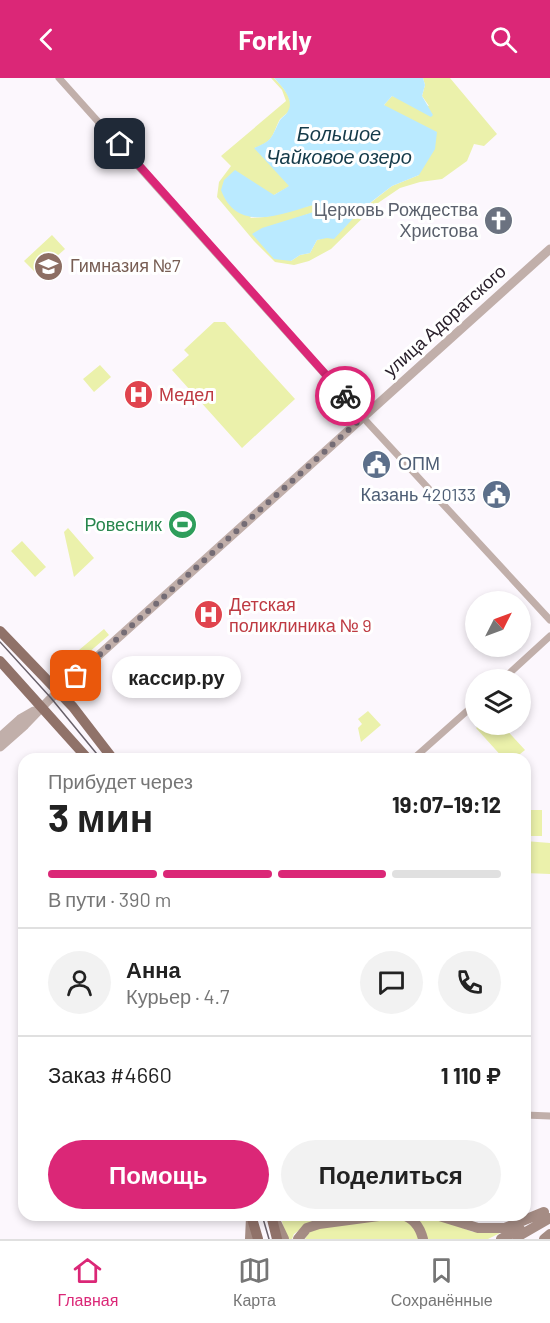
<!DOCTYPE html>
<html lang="ru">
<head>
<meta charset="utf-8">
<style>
	body { margin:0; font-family:Barlow,sans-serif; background:#f2f2f2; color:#222; height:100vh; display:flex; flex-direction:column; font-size:22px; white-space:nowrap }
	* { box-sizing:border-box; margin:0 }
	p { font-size:20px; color:#767676 }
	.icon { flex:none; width:33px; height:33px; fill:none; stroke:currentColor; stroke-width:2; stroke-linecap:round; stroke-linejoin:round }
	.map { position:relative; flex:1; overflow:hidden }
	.panel { position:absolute; left:18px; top:675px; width:513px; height:468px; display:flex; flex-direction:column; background:#fff; border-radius:18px; box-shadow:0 3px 9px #0003 }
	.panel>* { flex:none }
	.needle { width:39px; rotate:48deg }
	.fabs { position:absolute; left:465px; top:513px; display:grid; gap:12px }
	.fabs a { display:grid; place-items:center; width:66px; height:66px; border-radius:50%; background:#fff; box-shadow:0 3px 9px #0003; font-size:30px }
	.pin { position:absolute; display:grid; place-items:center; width:51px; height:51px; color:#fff; margin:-26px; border-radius:12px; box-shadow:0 3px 9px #0006 }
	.courier { position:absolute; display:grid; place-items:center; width:60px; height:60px; margin:-30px; border:4px solid #db2777; border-radius:50%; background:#fff; color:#222; box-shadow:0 2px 8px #0007 }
	.bubble { position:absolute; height:42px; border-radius:21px; background:#fff; box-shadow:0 3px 9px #0003; font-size:20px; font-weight:700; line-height:42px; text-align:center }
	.headline em { font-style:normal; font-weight:700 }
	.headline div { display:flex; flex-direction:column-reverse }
	.headline { display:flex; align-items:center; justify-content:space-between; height:102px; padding:0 30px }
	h1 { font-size:39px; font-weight:700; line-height:45px }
	.bar { display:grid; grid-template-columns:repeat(4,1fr); gap:9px 6px; align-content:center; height:72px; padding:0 30px }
	.bar i { height:8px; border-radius:4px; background:#e0e0e0 }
	.bar .current { background:#db2777 }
	.bar p { grid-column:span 4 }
	.line { display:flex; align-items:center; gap:15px; padding:0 30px; border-top:2px solid #e0e0e0 }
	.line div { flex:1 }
	.round { display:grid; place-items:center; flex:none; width:63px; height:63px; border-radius:32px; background:#f2f2f2 }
	.action { display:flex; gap:12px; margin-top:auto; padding:12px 30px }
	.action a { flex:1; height:69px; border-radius:36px; background:#db2777; color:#fff; font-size:24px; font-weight:700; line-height:69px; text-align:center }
	.action a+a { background:#f2f2f2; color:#222 }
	header { display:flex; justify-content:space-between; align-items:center; height:78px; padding:0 30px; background:#db2777; color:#fff; font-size:27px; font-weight:700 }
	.menu { display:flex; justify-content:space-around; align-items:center; height:84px; border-top:2px solid #e0e0e0; background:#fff; font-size:16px; color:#767676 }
	.menu a { display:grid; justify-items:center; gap:3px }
	.menu .current { color:#db2777 }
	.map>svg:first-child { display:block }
	.green { fill:#ebf1ab }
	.water { fill:#baeaff }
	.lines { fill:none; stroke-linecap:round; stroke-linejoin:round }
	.minor { stroke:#c1afaa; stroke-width:7 }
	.tertiary { stroke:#c1afaa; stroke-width:9 }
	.secondary { stroke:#a58c84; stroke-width:10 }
	.primary { stroke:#907269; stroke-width:10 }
	.tram { stroke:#69616b; stroke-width:1.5 }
	.done { stroke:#746c75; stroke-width:6; stroke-dasharray:0 10.8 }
	.route { stroke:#db2777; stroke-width:8 }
	.labels { text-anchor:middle; stroke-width:6; stroke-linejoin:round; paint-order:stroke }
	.worship-label { font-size:18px; fill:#5b616d; stroke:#fff; text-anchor:end }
	.education-label { font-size:18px; fill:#785e54; stroke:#fff; text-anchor:start }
	.street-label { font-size:18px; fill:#2a212c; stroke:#fff }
	.health-label { font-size:18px; fill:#be3a42; stroke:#fff; text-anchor:start }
	.service-label { font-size:18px; fill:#4e5e75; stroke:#fff; text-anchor:start }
	.leisure-label { font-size:18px; fill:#27864d; stroke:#fff; text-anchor:end }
	.water-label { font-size:20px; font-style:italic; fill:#143a49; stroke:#fff }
</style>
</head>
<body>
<header><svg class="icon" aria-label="back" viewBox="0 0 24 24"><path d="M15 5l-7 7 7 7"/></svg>Forkly<svg class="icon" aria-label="search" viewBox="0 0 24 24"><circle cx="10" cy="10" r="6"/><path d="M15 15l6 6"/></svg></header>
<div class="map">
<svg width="550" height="1161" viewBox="0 0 550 1161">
	<rect width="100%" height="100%" fill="#fcf7fd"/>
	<path class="green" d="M271,0H274C281,7 295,21 289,33C286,37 281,39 279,43C271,60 273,63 255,70L290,108L274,117L250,140L265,139L320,125V132L291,142V183L300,177L310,175L317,162L327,159L392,108L419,97L384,27L392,18L429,28L422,18L425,7L423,0H450L497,56L484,68L474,66L467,83L442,101L420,104L400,110L378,125L331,171L309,183L294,187L275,184L254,163L217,119L219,104L231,88L221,78L286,23L282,12Z
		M52,157L65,171L37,196L24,183Z
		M214,244H225L295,321L242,370L172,292L189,277L184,272Z
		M100,287L111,299L94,314L83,301Z
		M68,450L94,480L74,499L64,454Z
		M22,463L46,489L35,499L11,473Z
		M104,551L109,557L66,594L60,588Z
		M368,633L381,647L361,664L358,650L362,646L358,641Z
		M481,646L502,647L525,672L514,681H504L476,650Z
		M526,732H542V758H526Z
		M525,763L550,765V796L525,795Z
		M280,1137L323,1139L372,1137L306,1147L294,1156L292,1161H287Z
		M410,1137H429L473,1154H502L488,1161H428Z
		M395,1139C409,1142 415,1147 419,1161H305L310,1153L335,1146Z"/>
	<path class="water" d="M274,0H423L425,7L422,18L433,37L431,39L392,18L384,27L437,54L435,71L419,97L392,108L362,131L334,161L327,160L317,162L310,175L300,177L291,183L274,181L252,156L262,150L320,132V125C286,134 238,158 221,112L224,102L235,92L274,117L289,108L254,70C272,63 271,60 279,44C281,39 286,38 288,33C295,22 281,7 274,0Z"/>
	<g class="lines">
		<path class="minor" d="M59,0L368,345L550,542
			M502,602L550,558
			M413,681L476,625
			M525,1037L550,1038"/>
		<path class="tertiary" d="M0,659L20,641L34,633
			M0,669L25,647L49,622L550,171"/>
		<path class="secondary" d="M402,1137C413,1140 420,1149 423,1161
			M436,1137L478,1150H505L544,1134
			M275,1142L284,1161
			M517,1159L550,1140
			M250,1161L251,1139
			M298,1161L307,1150L319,1146L386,1137
			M501,1161L520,1151
			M544,1161L550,1156"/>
		<path class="primary" d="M0,553L73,629L113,681
			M0,583L88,681
			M251,1137L258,1161
			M271,1137L277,1161"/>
		<path class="tram" d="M0,564L51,620L101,681
			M262,1137L269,1161"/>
	</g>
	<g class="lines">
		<path class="done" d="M76,598L363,339L345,318"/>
		<path class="route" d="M120,66L345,318"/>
	</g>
	<defs>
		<symbol id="church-disc" viewBox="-11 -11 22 22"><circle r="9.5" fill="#6b7280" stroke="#fff"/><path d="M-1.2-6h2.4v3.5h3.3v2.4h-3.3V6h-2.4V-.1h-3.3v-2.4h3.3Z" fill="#fff"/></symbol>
		<symbol id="school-disc" viewBox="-11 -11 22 22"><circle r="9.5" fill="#8d6e63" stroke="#fff"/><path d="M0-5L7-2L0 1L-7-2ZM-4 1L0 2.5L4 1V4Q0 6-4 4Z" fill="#fff"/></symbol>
		<symbol id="hospital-disc" viewBox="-11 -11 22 22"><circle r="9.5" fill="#e0444e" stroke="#fff"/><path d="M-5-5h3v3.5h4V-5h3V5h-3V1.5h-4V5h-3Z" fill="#fff"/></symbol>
		<symbol id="civic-disc" viewBox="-11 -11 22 22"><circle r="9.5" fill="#5c6f8a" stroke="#fff"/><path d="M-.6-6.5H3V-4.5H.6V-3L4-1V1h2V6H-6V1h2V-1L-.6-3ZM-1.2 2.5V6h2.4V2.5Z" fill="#fff"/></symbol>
		<symbol id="stadium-disc" viewBox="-11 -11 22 22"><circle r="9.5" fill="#2e9e5b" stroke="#fff"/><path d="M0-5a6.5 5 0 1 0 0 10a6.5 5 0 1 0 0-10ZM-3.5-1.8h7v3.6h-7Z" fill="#fff"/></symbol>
	</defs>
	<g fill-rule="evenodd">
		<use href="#church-disc" x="482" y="126" width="33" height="33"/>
		<use href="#school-disc" x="32" y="172" width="33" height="33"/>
		<use href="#hospital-disc" x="122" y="300" width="33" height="33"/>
		<use href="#civic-disc" x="360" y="370" width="33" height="33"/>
		<use href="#civic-disc" x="480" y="400" width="33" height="33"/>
		<use href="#stadium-disc" x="166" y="430" width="33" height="33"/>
		<use href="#hospital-disc" x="192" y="520" width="33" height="33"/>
	</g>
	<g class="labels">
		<g class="worship-label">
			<text x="478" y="138">Церковь Рождества<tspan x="478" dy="21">Христова</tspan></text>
		</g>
		<g class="education-label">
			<text x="70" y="194">Гимназия №7</text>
		</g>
		<g class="street-label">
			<text transform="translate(445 243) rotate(-42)" y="6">улица Адоратского</text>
		</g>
		<g class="health-label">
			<text x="159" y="323">Медел</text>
			<text x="229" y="533">Детская<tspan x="229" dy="21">поликлиника № 9</tspan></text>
		</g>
		<g class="service-label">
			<text x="398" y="392">ОПМ</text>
			<text x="476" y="423" text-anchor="end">Казань 420133</text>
		</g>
		<g class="leisure-label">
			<text x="162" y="453">Ровесник</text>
		</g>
		<g class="water-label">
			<text x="339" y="63">Большое<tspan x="339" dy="23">Чайковое озеро</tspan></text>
		</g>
	</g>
</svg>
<div class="fabs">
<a><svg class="needle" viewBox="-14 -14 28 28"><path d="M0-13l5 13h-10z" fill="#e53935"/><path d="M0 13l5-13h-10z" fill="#767676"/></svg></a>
<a><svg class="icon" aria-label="layers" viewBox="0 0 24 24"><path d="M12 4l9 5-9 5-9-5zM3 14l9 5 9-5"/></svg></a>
</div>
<div class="pin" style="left:76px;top:598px;background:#ea580c"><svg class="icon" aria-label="bag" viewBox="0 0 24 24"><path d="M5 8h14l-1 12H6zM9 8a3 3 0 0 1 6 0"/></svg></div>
<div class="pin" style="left:120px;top:66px;background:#1f2937"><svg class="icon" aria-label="home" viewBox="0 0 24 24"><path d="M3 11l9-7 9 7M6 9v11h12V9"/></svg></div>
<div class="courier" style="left:345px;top:318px"><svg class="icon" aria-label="bike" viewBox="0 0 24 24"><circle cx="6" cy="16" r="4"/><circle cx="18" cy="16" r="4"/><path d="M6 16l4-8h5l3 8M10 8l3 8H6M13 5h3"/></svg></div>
<div class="bubble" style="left:112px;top:578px;width:129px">кассир.ру</div>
<section class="panel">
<div class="headline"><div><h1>3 мин</h1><p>Прибудет через</p></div><em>19:07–19:12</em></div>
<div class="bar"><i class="current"></i><i class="current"></i><i class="current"></i><i></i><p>В пути · 390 m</p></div>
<div class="line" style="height:108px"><a class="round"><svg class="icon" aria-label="person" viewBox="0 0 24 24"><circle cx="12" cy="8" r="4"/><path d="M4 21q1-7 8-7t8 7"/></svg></a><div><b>Анна</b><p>Курьер · 4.7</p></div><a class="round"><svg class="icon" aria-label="chat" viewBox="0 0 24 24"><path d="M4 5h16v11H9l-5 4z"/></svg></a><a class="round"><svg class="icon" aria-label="phone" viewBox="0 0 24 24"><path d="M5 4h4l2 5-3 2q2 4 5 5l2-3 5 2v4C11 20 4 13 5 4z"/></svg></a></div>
<div class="line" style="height:78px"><div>Заказ #4660</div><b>1 110 ₽</b></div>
<div class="action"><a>Помощь</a><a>Поделиться</a></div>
</section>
</div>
<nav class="menu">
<a class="current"><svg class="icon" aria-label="home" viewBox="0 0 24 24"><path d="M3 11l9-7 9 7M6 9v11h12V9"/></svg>Главная</a>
<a><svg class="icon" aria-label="map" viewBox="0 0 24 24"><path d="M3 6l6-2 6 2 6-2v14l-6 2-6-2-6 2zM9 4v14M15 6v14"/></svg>Карта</a>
<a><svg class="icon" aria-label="saved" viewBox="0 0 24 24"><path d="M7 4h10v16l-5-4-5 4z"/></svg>Сохранённые</a>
</nav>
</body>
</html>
